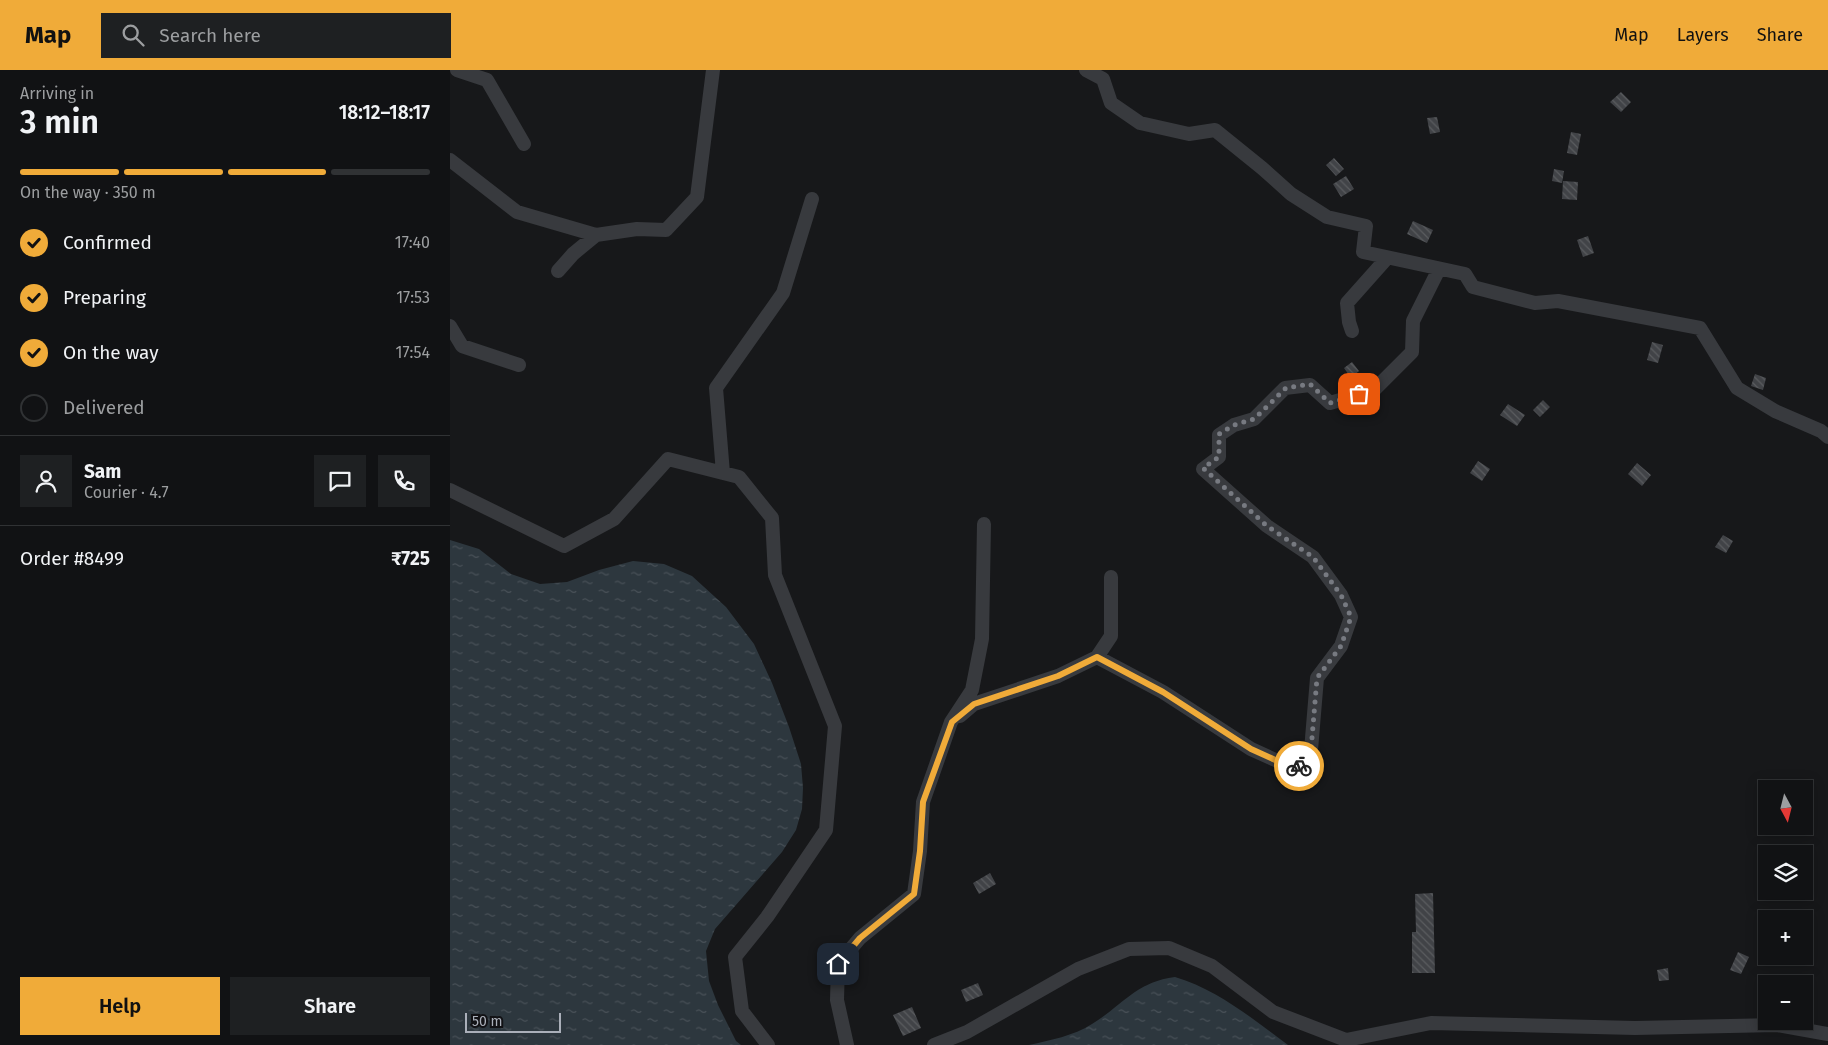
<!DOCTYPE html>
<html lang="en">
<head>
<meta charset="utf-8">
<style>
	body { margin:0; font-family:"Fira Sans",sans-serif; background:#1e2022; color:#f1f3f6; height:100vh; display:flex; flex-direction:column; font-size:19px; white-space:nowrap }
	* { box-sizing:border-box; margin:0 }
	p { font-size:16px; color:#9c9ea0 }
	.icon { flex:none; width:28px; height:28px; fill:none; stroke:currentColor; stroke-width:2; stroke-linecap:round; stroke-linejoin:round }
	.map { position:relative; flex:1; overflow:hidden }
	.side { display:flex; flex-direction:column; background:#111214; width:450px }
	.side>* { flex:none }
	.needle { width:32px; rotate:173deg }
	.controls { position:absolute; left:1308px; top:710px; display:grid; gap:10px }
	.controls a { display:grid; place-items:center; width:55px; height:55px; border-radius:0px; background:#111214; box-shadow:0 2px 12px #0003,0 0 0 1px #303234; font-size:25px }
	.scale { position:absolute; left:15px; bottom:12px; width:96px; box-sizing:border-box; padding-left:5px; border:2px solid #aaafb9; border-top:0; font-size:14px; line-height:18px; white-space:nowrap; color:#aaafb9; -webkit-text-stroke:4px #121215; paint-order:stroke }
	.pin { position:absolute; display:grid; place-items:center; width:42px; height:42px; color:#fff; margin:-21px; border-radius:10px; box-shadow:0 2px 8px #0006 }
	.courier { position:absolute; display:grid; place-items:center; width:50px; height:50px; margin:-25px; border:4px solid #f0ab39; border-radius:50%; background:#fff; color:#222; box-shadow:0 1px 6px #0007 }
	.overview em { font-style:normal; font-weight:600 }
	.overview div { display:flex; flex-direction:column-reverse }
	.overview { display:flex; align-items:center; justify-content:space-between; height:85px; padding:0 20px }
	h1 { font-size:32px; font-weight:600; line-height:38px }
	.bar { display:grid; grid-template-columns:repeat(4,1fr); gap:8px 5px; align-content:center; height:60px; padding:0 20px }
	.bar i { height:6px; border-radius:4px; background:#303234 }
	.bar .on { background:#f0ab39 }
	.bar p { grid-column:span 4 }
	.line { display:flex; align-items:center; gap:12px; padding:0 20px; border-top:1px solid #303234 }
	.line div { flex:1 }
	.round { display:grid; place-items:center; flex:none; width:52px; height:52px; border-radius:0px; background:#1e2022 }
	ol { padding:0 20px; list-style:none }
	li { display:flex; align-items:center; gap:15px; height:55px }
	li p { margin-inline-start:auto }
	li .icon { padding:5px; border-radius:50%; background:#f0ab39; color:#111; stroke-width:4 }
	li:last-child { color:#9c9ea0 }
	li i { width:28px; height:28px; border:2px solid #303234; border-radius:50% }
	.action { display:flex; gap:10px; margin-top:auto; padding:10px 20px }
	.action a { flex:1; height:58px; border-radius:0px; background:#f0ab39; color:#111; font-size:20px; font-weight:600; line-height:58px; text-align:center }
	.action a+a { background:#1e2022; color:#f1f3f6 }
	header { display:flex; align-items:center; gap:30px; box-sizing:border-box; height:70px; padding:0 25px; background:#f0ab39; color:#111 }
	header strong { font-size:24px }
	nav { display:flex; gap:28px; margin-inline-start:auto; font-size:18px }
	.search { width:350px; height:45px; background:#1e2022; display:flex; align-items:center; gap:12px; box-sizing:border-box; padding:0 18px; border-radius:0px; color:#9c9ea0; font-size:19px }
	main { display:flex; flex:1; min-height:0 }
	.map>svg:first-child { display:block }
	.water { fill:url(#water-ripples) }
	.building { fill:url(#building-back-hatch) }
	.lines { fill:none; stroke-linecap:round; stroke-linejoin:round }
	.street { stroke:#383a3e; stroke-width:14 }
	.done { stroke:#777a81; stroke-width:5; stroke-dasharray:0 9 }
	.route { stroke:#f0ab39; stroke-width:6 }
</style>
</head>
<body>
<header>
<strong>Map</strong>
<div class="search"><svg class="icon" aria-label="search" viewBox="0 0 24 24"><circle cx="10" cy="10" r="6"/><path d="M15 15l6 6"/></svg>Search here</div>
<nav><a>Map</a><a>Layers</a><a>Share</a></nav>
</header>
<main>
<section class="side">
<div class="overview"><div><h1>3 min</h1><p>Arriving in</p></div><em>18:12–18:17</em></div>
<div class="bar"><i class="on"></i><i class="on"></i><i class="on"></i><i></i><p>On the way · 350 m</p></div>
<ol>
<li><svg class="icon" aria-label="check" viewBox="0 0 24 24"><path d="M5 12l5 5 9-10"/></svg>Confirmed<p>17:40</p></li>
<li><svg class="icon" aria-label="check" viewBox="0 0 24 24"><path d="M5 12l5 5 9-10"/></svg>Preparing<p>17:53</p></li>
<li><svg class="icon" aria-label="check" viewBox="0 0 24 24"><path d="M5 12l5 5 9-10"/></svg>On the way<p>17:54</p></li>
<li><i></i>Delivered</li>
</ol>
<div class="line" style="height:90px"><a class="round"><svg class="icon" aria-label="person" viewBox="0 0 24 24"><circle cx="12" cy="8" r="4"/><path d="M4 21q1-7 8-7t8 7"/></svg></a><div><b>Sam</b><p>Courier · 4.7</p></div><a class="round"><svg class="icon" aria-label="chat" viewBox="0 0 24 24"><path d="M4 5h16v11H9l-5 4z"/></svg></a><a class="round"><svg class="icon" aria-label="phone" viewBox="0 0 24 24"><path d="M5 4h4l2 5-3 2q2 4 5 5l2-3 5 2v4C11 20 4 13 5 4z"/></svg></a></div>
<div class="line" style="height:65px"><div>Order #8499</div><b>₹725</b></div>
<div class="action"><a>Help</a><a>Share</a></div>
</section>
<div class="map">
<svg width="1378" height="975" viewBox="0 0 1378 975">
	<defs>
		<pattern id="water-ripples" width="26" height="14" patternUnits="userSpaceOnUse" patternTransform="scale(1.25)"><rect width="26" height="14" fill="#2d373e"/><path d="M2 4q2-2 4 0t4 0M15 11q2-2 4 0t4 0" fill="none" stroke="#495158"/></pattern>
		<pattern id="building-back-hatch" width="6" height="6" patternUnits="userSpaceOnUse" patternTransform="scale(1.25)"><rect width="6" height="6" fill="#414347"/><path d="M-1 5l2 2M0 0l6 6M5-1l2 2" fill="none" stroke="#5a5c5f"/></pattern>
	</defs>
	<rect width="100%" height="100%" fill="#17181a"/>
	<path class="water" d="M0,470L29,479L61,504L90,514L117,512L149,500L183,491L214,494L242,506L276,537L304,574L322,613L339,657L351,694L353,718L352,739L346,760L332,782L265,859L256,881L259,911L268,935L286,971L291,975H0Z
		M725,907C768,920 803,949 838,975H579C601,970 623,966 642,954C673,935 686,912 725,907Z"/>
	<path class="building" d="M1171,22L1181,32L1171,42L1160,32Z
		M987,47L990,62L980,64L977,48Z
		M1121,62L1131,64L1127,85L1117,83Z
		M884,88L894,99L886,106L876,95Z
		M1104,99L1114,101L1112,113L1102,111Z
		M896,106L904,119L891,127L883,114Z
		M1113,111L1128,112L1127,130L1112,129Z
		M963,151L983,160L977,173L957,164Z
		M1138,166L1144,183L1133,187L1127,170Z
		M1202,272L1213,275L1208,293L1197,290Z
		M902,292L909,301L901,308L894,298Z
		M1305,304L1316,308L1313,320L1301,316Z
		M1093,330L1100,337L1090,347L1083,340Z
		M1058,334L1075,345L1067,356L1050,345Z
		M1028,391L1040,399L1032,411L1020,403Z
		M1187,393L1201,405L1192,416L1178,404Z
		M1273,465L1283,471L1276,483L1265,477Z
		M540,803L546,814L529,824L523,813Z
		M983,823L985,903H962V862H966L965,824Z
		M1288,882L1299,887L1291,904L1280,900Z
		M1218,898L1219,910L1209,911L1207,900Z
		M528,913L533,925L516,932L511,920Z
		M462,937L471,958L453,966L443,945Z"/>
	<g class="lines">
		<path class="street" d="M7,0L37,10L74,74
			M636,0L653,9L661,33L690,53L739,64L765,60L812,98L841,124L877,147L916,156L913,182L1015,204L1023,217L1085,233L1108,231L1250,258L1287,318L1325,341L1371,361L1378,367
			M0,90L67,142L146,165L187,159L216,160L247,127L263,0
			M108,201L123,184L146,165
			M0,256L12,276L69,295
			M902,261L899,252L897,233L937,188
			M273,403L266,318L333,223L362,129
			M0,420L114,476L164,449L218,389L289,407L322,448L325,505L385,656L376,760L317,847L285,887L292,941L318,975
			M647,587L713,622L801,679L843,698L860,692L867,608L891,576L901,547L891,525L863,487L817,456L753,399L769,387V365L784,355L804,349L835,318L860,315L880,333L924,320L962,282L963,251L989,199
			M510,646L524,634L608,606L647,587L661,566V507
			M397,975L387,930L388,894L410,868L464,824L470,781L473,732L501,652L522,620L532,569L534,454
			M484,975L517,962L628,899L679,879L719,878L762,896L823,942L896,970L981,953L1185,958L1327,955L1378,964"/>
	</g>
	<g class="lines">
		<path class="done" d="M849,696L860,692L867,608L891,576L901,547L891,525L863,487L817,456L753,398L769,387V364L784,355L804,349L836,318L860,314L880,333L909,324"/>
		<path class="route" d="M388,894L410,868L464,824L470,781L473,732L502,652L524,634L608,606L647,587L713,622L801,679L843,698L849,696"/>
	</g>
</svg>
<div class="controls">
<a><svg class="needle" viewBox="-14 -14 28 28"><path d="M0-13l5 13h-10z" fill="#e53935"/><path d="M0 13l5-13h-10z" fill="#9c9ea0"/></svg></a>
<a><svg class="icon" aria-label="layers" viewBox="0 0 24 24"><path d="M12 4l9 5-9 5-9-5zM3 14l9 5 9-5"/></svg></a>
<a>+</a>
<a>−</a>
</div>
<div class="scale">50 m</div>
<div class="pin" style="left:909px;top:324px;background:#ea580c"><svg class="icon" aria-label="bag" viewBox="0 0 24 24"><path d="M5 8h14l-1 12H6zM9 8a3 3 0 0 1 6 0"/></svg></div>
<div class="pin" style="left:388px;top:894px;background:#1f2937"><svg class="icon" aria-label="home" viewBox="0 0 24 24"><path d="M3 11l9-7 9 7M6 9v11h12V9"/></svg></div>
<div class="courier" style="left:849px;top:696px"><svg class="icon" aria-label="bike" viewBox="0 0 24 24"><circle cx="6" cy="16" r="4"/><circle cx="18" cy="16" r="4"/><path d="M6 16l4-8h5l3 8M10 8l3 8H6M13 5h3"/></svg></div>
</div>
</main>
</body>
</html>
